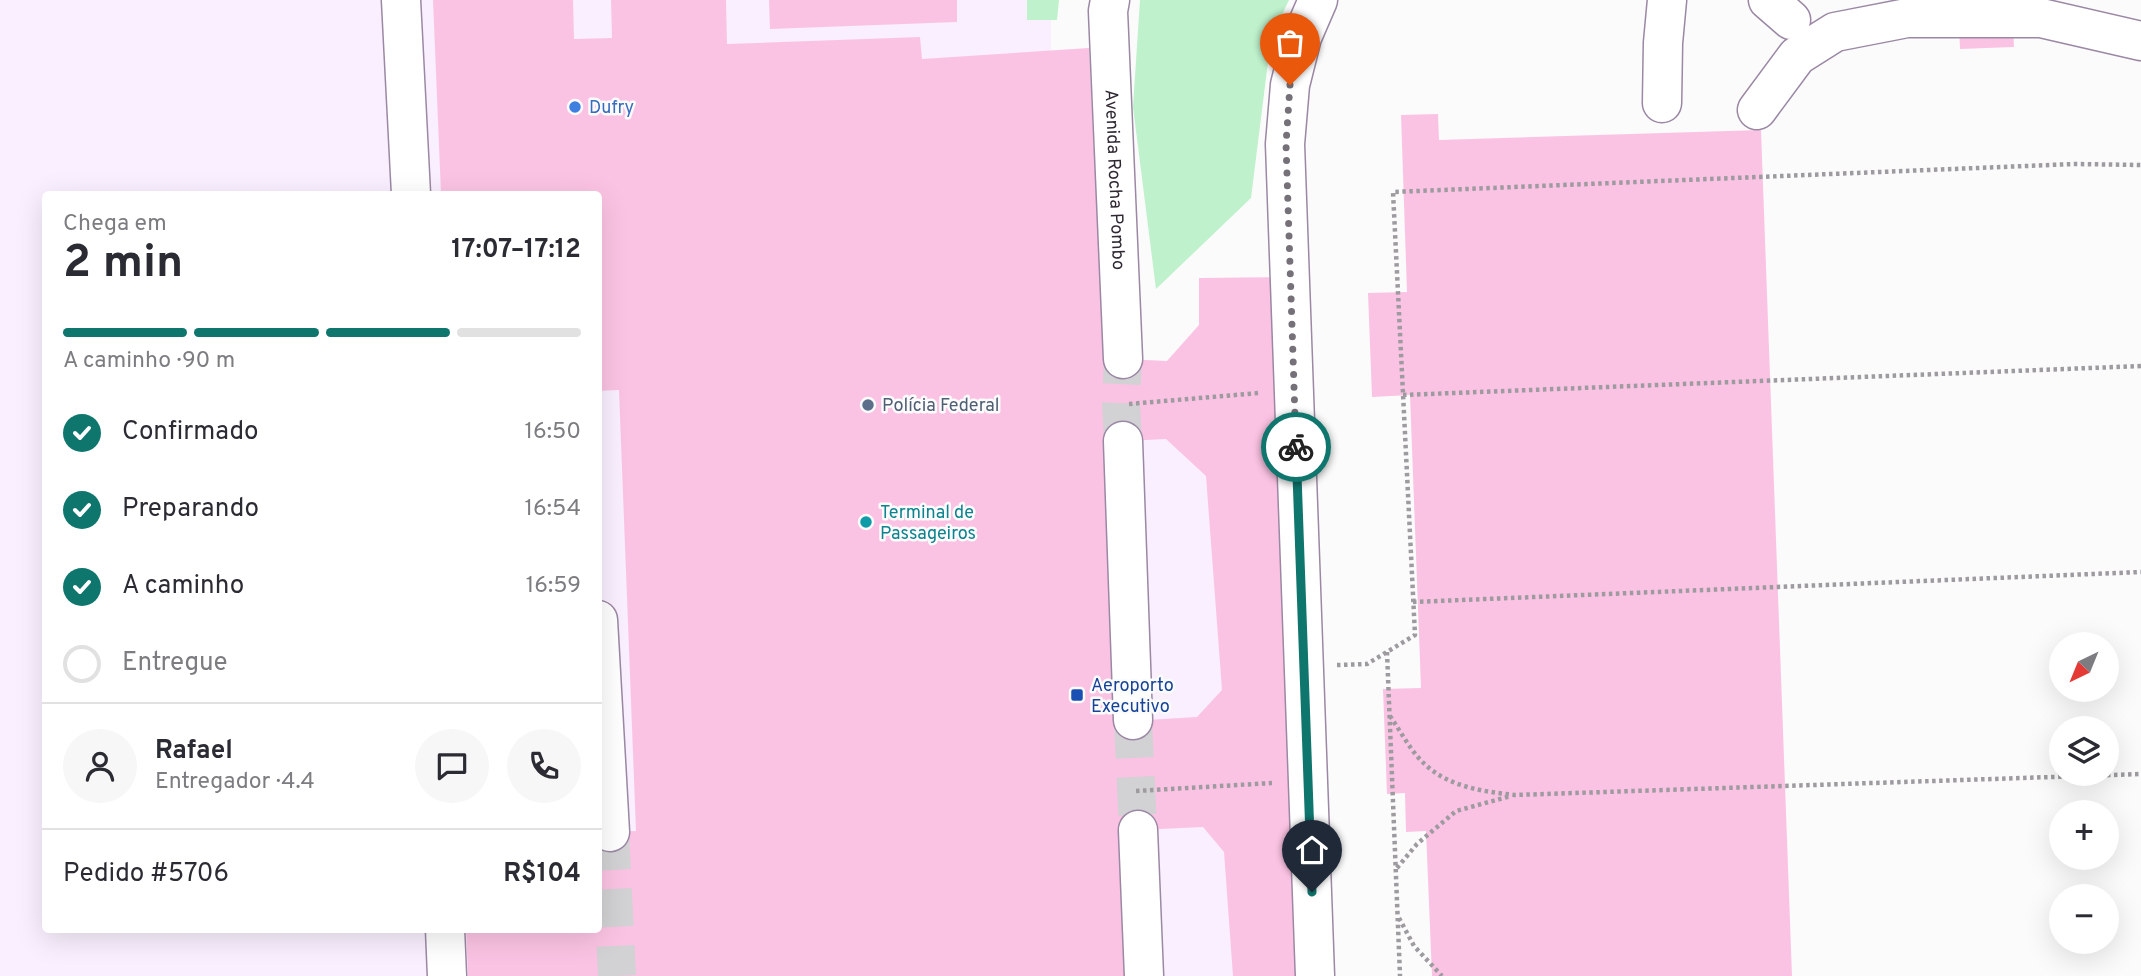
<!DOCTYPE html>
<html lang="pt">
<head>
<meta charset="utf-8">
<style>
	body { margin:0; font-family:Overpass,sans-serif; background:#f7f7f7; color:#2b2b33; height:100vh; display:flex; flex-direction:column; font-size:26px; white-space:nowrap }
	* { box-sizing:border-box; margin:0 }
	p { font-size:23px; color:#7c7c81 }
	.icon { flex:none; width:38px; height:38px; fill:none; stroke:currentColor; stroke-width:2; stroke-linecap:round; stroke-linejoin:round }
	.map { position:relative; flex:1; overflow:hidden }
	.sheet { position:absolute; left:42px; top:191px; width:560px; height:742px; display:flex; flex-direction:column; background:#fff; border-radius:7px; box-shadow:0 7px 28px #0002 }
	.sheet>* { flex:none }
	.needle { width:46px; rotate:223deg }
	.fabs { position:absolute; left:2049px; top:632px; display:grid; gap:14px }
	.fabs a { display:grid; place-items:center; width:70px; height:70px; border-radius:50%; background:#fff; box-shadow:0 7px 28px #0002; font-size:35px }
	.pin { position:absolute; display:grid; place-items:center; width:60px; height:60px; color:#fff; margin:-72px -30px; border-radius:50% 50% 50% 0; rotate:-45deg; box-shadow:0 0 7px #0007 }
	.pin .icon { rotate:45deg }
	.courier { position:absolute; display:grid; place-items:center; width:70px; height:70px; margin:-35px; border:5px solid #0f766e; border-radius:50%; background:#fff; color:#222; box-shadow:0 2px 9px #0007 }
	.head em { font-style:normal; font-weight:700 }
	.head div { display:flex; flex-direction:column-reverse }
	.head { display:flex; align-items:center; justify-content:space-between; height:119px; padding:0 21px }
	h1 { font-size:46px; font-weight:700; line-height:52px }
	.bar { display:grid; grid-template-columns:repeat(4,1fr); gap:10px 7px; align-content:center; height:84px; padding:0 21px }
	.bar i { height:9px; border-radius:5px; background:#e1e1e2 }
	.bar .on { background:#0f766e }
	.bar p { grid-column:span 4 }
	.line { display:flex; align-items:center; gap:18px; padding:0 21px; border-top:2px solid #e1e1e2 }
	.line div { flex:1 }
	.round { display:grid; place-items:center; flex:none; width:74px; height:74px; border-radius:37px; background:#f7f7f7 }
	ol { padding:0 21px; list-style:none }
	li { display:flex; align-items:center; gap:21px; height:77px }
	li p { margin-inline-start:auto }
	li .icon { padding:7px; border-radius:50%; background:#0f766e; color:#fff; stroke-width:4 }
	li:last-child { color:#7c7c81 }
	li i { width:38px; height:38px; border:4px solid #e1e1e2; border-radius:50% }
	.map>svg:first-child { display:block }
	.built { fill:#f9effe; fill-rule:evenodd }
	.green { fill:#bef1cc }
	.building { fill:#fbc3e3; fill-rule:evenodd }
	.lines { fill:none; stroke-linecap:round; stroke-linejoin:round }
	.minor-tunnel { stroke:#d2d1d3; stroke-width:38; stroke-dasharray:38 19; stroke-linecap:butt }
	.major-tunnel { stroke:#d2d1d3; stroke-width:38; stroke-dasharray:38 19; stroke-linecap:butt }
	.minor-casing { stroke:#9b88a4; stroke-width:41 }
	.major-casing { stroke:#9b88a4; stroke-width:41 }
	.path { stroke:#9e9ba0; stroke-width:4.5; stroke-dasharray:3.5 3.5; stroke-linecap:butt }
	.minor { stroke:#fff; stroke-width:38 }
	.major { stroke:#fff; stroke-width:38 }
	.done { stroke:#767178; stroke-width:7; stroke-dasharray:0 12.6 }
	.route { stroke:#0f766e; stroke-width:9 }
	.shop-dot { fill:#3f7fe0; stroke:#fbfbfb; stroke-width:2.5 }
	.service-dot { fill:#5c6f8a; stroke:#fbfbfb; stroke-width:2.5 }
	.culture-dot { fill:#0f9aa8; stroke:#fbfbfb; stroke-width:2.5 }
	.transit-dot { fill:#1a4fb4; stroke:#fbfbfb; stroke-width:2.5 }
	.labels { text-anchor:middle; stroke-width:5; stroke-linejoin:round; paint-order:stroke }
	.shop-label { font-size:18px; fill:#366cbe; stroke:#fbfbfb; text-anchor:start }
	.street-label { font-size:18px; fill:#2f2732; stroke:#fbfbfb }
	.service-label { font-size:18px; fill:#4e5e75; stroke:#fbfbfb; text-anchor:start }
	.culture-label { font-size:18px; fill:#0d838f; stroke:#fbfbfb; text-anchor:start }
	.transit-label { font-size:18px; fill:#164399; stroke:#fbfbfb; text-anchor:start }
</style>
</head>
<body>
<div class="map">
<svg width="2141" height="976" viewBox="0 0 2141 976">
	<rect width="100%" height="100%" fill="#fbfbfb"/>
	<path class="built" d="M0,0H1051V51L1089,48L1104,360L1123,359L1167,361L1199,325V278L1287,277L1314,976H0ZM46,194H598V929H46Z"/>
	<path class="green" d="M1027,0H1059L1057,20H1027Z
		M1140,0H1289L1271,38L1251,198L1156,289L1133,107Z"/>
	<path class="building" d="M433,0H573L574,39L612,38L611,0H726L727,44L920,37L922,59L1089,48L1104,361L1123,359L1167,361L1199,325V278L1287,277L1314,976H1233L1224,852L1203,827L1138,830L1128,976H468L466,929H598V832L636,831L619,390L598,391V194H441ZM1166,439L1206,476L1222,690L1197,717L1114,722L1106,442Z
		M769,0H957V22L770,29Z
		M1958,0H2012L2014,47L1960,49Z
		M1438,114L1439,140L1761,130L1792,976H1432L1426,831L1406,832L1405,793L1387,794L1383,689L1421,688L1410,395L1372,397L1368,293L1407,292L1401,115Z"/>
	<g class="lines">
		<path class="minor-tunnel" d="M610,832L617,976"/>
		<path class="major-tunnel" d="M1123,441L1121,404L1123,359
			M1133,720L1138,830"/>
		<defs>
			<path id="minor" d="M401,0L411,194
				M1768,0L1791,20
				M1662,103L1663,43L1667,0
				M1757,110L1797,56L1835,32L1907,18H2041L2141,41
				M598,620L610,832
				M445,929L447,976"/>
			<g id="major">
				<path id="s1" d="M1110,0L1108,11L1123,359"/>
				<path d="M1123,441L1133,720"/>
				<path d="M1138,830L1144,976"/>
				<path d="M1315,976L1285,144L1290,85L1302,37L1318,0"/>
			</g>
		</defs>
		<use href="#minor" class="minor-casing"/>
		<use href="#major" class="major-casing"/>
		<path class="path" d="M1403,395L2141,366
			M1129,404L1259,393
			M1413,602L2141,572
			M1387,652L1400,976
			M1337,665L1367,664L1415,635L1393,192L2074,164L2141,165
			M1390,716C1399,729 1407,744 1417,756C1442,786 1479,791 1515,795L2141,774
			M1136,791L1272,783
			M1397,868L1417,844L1456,811L1511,796
			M1399,918L1414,946L1442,976"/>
		<use href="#minor" class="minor"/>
		<use href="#major" class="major"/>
	</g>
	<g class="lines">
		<path class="done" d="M1290,85L1286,144L1296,447"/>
		<path class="route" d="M1296,447L1312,892"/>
	</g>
	<circle class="shop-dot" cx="575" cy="107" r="7"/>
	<circle class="service-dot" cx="868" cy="405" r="7"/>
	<circle class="culture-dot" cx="866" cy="522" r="7"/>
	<rect class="transit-dot" x="1070" y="688" width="14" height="14" rx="3.5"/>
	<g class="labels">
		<g class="shop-label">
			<text x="589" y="113">Dufry</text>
		</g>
		<g class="street-label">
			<text dy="6" stroke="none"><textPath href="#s1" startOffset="180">Avenida Rocha Pombo</textPath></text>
		</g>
		<g class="service-label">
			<text x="882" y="411">Polícia Federal</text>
		</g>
		<g class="culture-label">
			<text x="880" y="518">Terminal de<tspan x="880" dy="21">Passageiros</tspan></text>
		</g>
		<g class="transit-label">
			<text x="1091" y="691">Aeroporto<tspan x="1091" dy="21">Executivo</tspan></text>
		</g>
	</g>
</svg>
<div class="fabs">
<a><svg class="needle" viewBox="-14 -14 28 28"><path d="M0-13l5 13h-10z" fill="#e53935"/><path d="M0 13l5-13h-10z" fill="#7c7c81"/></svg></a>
<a><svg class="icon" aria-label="layers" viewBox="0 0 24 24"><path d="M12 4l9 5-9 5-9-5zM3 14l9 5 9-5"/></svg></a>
<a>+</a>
<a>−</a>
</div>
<div class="pin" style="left:1290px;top:85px;background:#ea580c"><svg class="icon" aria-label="bag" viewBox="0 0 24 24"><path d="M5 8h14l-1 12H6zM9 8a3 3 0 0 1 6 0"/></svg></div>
<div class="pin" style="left:1312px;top:892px;background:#1f2937"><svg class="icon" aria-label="home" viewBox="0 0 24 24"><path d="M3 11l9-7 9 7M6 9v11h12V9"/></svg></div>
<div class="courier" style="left:1296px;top:447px"><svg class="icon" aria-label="bike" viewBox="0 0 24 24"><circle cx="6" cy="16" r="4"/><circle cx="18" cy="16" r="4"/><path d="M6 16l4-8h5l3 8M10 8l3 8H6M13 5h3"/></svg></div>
<section class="sheet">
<div class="head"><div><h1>2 min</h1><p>Chega em</p></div><em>17:07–17:12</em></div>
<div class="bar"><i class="on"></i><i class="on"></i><i class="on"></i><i></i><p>A caminho · 90 m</p></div>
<ol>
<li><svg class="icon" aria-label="check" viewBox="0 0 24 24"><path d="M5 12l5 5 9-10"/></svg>Confirmado<p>16:50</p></li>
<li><svg class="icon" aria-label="check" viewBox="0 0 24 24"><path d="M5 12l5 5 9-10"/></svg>Preparando<p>16:54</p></li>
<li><svg class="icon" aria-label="check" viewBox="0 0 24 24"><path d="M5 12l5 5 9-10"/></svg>A caminho<p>16:59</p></li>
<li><i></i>Entregue</li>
</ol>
<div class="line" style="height:126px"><a class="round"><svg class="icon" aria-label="person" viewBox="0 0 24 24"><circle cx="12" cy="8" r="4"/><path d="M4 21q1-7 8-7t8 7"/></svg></a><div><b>Rafael</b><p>Entregador · 4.4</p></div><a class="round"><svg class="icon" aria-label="chat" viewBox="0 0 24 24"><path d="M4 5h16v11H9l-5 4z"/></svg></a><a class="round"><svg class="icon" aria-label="phone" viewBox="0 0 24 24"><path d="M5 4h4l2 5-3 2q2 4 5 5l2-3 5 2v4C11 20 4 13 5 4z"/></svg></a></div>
<div class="line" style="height:91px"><div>Pedido #5706</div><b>R$104</b></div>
</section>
</div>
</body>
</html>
